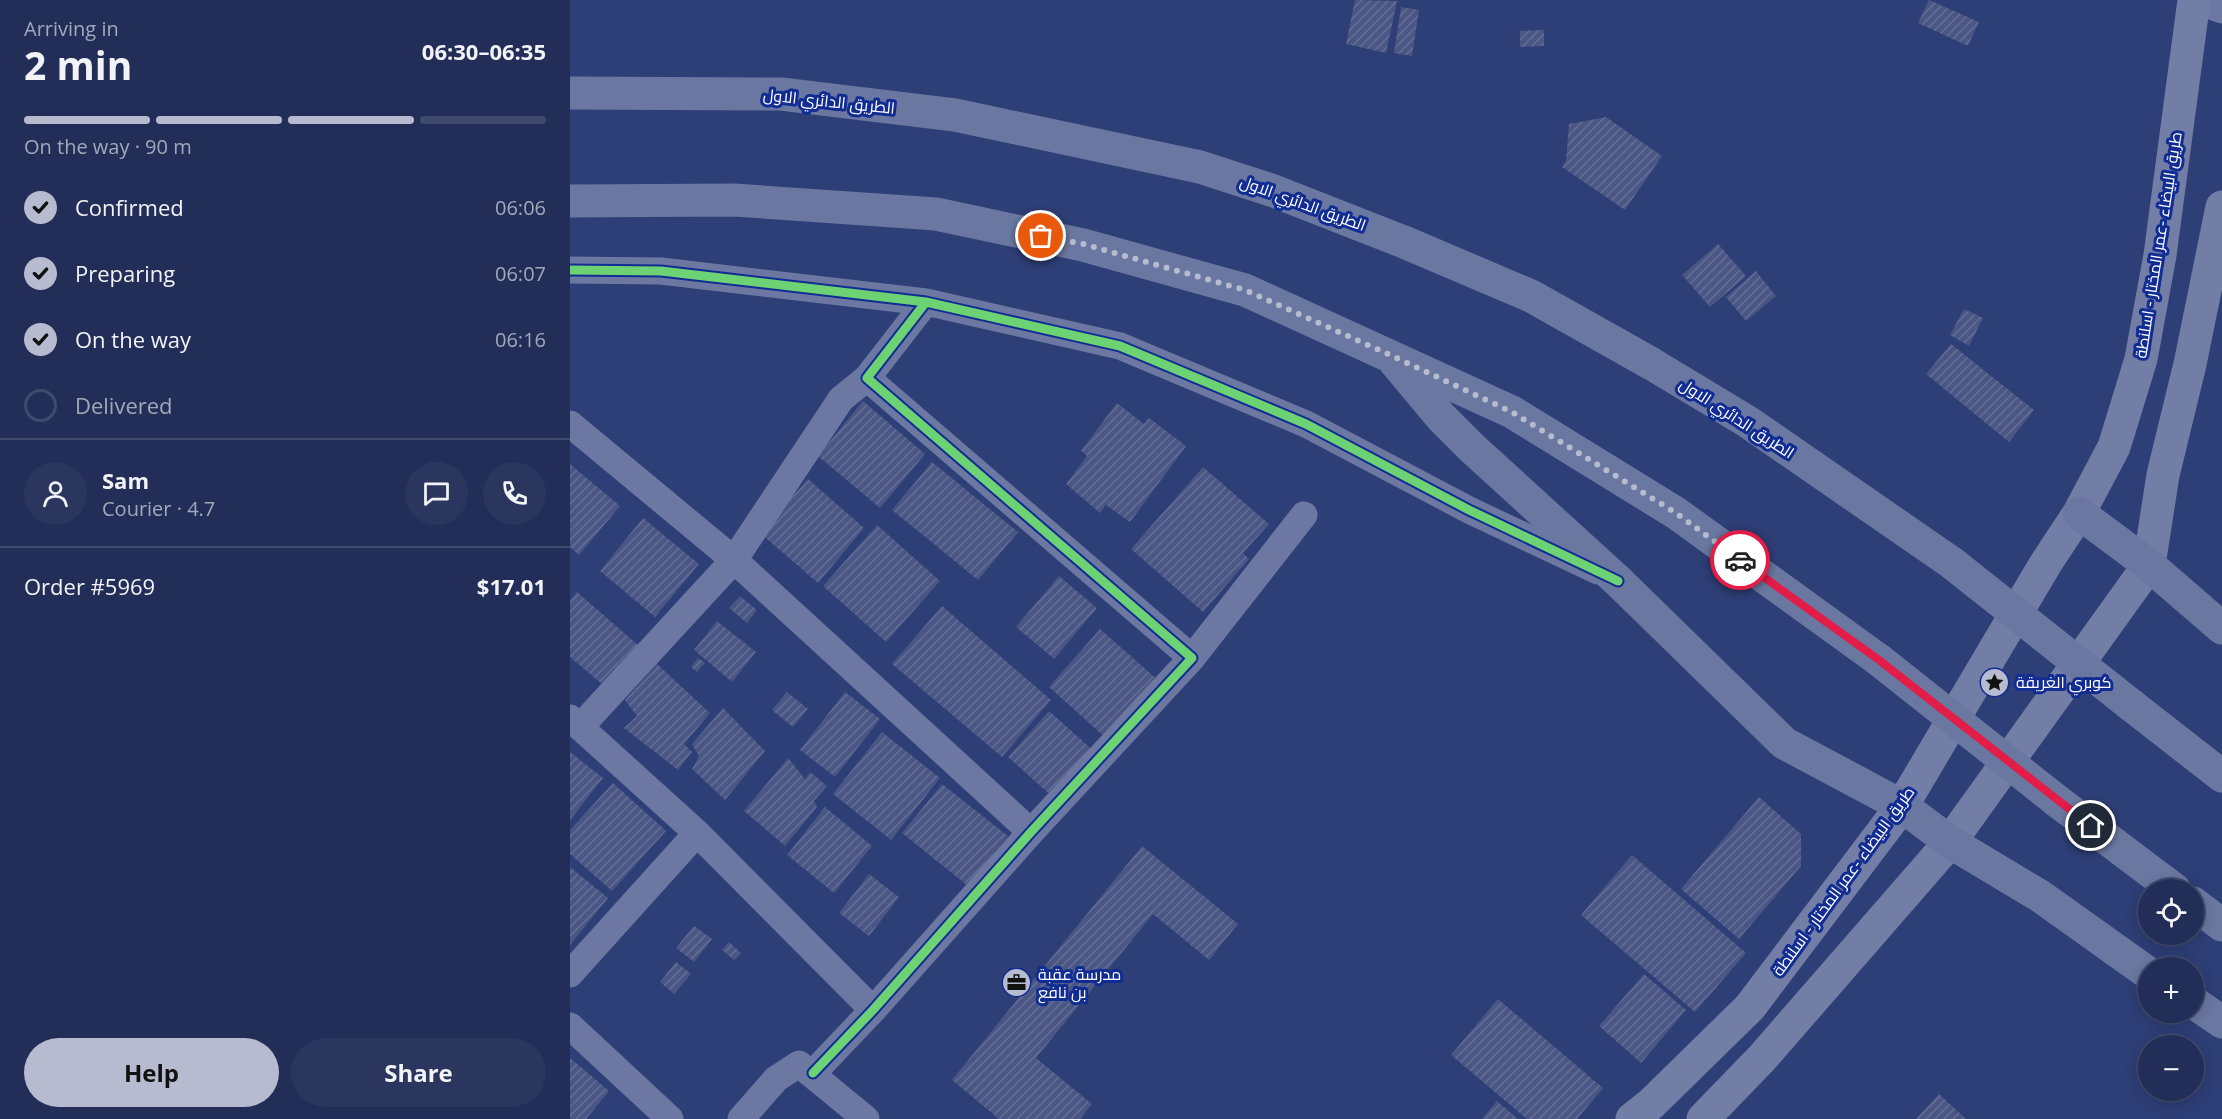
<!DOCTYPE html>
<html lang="en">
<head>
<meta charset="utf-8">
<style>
	body { margin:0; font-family:"Open Sans",Cairo,sans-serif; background:#2a365e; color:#f1f3f6; height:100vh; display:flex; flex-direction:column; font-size:22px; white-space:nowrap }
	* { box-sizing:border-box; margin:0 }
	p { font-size:20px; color:#a2a8ba }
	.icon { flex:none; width:33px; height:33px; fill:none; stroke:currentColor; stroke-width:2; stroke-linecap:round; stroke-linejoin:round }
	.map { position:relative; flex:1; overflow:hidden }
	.drawer { display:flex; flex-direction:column; background:#222e58; width:570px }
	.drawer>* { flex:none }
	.buttons { position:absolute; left:1568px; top:879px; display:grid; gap:12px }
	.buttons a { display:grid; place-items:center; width:66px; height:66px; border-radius:50%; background:#222e58; box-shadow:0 3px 15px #0003,0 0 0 2px #3f4a6e; font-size:30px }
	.pin { position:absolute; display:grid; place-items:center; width:51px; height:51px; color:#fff; margin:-26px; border:3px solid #fff; border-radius:50%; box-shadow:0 2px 6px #0007 }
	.courier { position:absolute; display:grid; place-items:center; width:60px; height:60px; margin:-30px; border:4px solid #e11d48; border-radius:50%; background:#fff; color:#222; box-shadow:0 2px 8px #0007 }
	.overview em { font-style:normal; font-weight:700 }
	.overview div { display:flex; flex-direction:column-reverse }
	.overview { display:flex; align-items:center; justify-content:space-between; height:102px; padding:0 24px }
	h1 { font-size:39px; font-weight:700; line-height:45px }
	.bar { display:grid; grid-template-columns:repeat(4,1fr); gap:9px 6px; align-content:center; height:72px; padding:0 24px }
	.bar i { height:8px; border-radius:4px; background:#3f4a6e }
	.bar .on { background:#b6bbcf }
	.bar p { grid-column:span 4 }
	.line { display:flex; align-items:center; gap:15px; padding:0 24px; border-top:2px solid #3f4a6e }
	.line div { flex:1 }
	.round { display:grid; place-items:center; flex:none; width:63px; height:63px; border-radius:32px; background:#2a365e }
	ol { padding:0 24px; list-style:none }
	li { display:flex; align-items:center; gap:18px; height:66px }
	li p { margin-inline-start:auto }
	li .icon { padding:6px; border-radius:50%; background:#b6bbcf; color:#111; stroke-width:4 }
	li:last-child { color:#a2a8ba }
	li i { width:33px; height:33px; border:3px solid #3f4a6e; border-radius:50% }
	.button { display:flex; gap:12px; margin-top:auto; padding:12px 24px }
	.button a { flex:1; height:69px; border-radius:36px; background:#b6bbcf; color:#111; font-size:24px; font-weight:700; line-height:69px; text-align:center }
	.button a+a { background:#2a365e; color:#f1f3f6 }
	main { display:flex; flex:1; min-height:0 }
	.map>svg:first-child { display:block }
	.building { fill:url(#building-hatch) }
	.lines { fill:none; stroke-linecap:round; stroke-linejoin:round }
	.minor { stroke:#6c78a1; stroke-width:27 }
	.secondary { stroke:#727ea5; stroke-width:33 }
	.primary { stroke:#6a77a0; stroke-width:33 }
	.primary-bridge { stroke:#6a77a0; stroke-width:33 }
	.cycleway-casing { stroke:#112c93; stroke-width:13 }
	.cycleway { stroke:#6cd273; stroke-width:9 }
	.done { stroke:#b6bbcf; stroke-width:6; stroke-dasharray:0 10.8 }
	.route { stroke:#e11d48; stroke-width:8 }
	.labels { text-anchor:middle; stroke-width:6; stroke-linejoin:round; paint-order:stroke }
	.street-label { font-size:16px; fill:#fff; stroke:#112c93 }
	.poi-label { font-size:16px; fill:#fff; stroke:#112c93; text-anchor:start }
</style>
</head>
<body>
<main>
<section class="drawer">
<div class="overview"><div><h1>2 min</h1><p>Arriving in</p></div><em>06:30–06:35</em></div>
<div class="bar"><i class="on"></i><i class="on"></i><i class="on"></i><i></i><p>On the way · 90 m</p></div>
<ol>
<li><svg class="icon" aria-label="check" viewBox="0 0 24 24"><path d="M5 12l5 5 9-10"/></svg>Confirmed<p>06:06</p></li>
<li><svg class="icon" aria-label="check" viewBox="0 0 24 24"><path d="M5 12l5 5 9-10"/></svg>Preparing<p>06:07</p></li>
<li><svg class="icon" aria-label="check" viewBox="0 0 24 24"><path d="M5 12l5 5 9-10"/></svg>On the way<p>06:16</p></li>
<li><i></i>Delivered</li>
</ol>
<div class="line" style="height:108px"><a class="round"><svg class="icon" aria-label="person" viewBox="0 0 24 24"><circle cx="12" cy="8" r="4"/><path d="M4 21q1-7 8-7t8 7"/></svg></a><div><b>Sam</b><p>Courier · 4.7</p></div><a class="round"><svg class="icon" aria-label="chat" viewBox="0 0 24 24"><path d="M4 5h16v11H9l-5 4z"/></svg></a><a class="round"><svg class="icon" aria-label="phone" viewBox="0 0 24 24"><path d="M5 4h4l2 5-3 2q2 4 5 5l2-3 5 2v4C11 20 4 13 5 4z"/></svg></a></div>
<div class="line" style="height:78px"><div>Order #5969</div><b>$17.01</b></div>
<div class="button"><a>Help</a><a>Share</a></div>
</section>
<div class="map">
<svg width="1652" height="1119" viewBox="0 0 1652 1119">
	<defs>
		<pattern id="building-hatch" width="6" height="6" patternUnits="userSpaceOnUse" patternTransform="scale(1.5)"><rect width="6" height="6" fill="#4a5684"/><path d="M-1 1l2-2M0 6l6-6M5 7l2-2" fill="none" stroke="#656f96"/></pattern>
	</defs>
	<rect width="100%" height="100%" fill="#2e3e76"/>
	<path class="building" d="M785,0L827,1L816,53L776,44Z
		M1359,0L1409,22L1398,46L1348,23Z
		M831,7L849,10L842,56L824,53Z
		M974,30V46L950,47V31Z
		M1036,117L1092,156L1055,210L992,167L996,161L999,124Z
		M1148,244L1176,276L1140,307L1112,275Z
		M1186,271L1206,296L1176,321L1156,297Z
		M1394,309L1413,318L1399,346L1380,335Z
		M1381,344L1464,410L1439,442L1356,374Z
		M293,401L355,454L310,508L248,456Z
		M547,403L574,424L579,418L616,446L560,522L536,505L530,513L496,484L517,456L511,451Z
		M362,462L448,532L408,580L322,510Z
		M0,464L50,506L9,555L0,547Z
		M633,467L699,524L673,553L679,559L633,612L561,549Z
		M238,479L294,528L248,583L190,533Z
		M73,518L129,564L85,617L30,571Z
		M307,525L370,581L316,642L253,586Z
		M489,576L527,608L484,659L446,627Z
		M7,592L68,645L33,685L0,657V600Z
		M170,596L187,610L177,623L159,608Z
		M372,606L481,700L432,757L322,664Z
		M147,621L186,652L162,682L124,650Z
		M530,629L589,681L537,739L479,687Z
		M128,658L135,663L127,672L121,667Z
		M87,664L140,713L114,744L122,752L108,770L54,728L67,716L55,700Z
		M217,692L238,709L223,727L202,710Z
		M275,692L310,719L265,777L230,750Z
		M153,708L195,751L155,800L122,769L129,756L122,744Z
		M479,711L526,753L485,799L438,757Z
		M312,732L370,778L321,840L263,794Z
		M0,752L33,778L0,820Z
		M218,758L235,779L240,772L257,786L244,801L247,807L215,846L174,811Z
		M43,783L96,831L42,891L0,854V830Z
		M372,784L438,836L398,886L332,833Z
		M1189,797L1231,834V866L1169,939L1111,889Z
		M255,807L302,846L264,893L217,855Z
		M572,846L668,924L639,960L583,914L466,1058L522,1104L510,1119H429L382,1080Z
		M1062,855L1176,953L1125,1012L1011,915Z
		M0,867L38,898L0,945Z
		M299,874L329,897L299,936L269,913Z
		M124,926L142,939L124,962L106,948Z
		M159,942L171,953L164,960L152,950Z
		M106,962L121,974L104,994L90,982Z
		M1074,974L1116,1010L1071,1063L1029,1026Z
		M928,999L1033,1088L1007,1119H957L881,1055Z
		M0,1058L39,1091L16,1119H0Z
		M1369,1094L1396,1119H1346Z
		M927,1101L948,1119H912Z"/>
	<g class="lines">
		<path class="minor" d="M1624,0L1652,10
			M0,270L91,271L356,302L550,346L736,424L899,510L1028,571
			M0,424L164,560L461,832
			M622,658L734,515
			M0,718L127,833L303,1010
			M11,726L164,560L271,399L297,378
			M0,974L127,833
			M0,1026L100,1119
			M243,1073L303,1010L461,832L622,658L297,378L356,302
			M171,1119L206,1079L229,1064L296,1119"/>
		<path class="secondary" d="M1062,1119L1081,1104L1180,1007L1332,806L1476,563L1509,513L1544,447L1571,359L1590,255L1624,0
			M1133,1119L1192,1058L1380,842L1579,565L1593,475L1620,364L1652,207"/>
		<path class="primary" d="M0,93L211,94L385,115L630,167L704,191L834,242L961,296L1082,364L1178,422L1382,563
			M0,201L164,200L366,214L513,245L675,290L942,412L1106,513L1309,660
			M825,362L871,417L902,448L1048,581L1214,743L1332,806L1380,842L1470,896L1578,973
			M1509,513L1579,565L1652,628
			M1561,705L1652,776
			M1487,801L1605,890
			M1623,903L1652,925
			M1623,1002L1652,1022"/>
		<path class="primary-bridge" d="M1382,563L1561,705
			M1309,660L1487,801"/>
		<defs>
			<path id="cycleway" d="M0,270L91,271L356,302L550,346L736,424L899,510L1048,581
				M243,1073L303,1010L461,832L622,658L297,378L356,302"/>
		</defs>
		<use href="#cycleway" class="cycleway-casing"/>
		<use href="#cycleway" class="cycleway"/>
	</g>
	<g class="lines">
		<path class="done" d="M471,236L513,244L675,290L818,354L942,412L1106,513L1170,560"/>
		<path class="route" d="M1170,560L1309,660L1521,826"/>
	</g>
	<defs>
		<symbol id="sight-disc" viewBox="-11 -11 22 22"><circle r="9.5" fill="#b6bbcf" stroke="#112c93"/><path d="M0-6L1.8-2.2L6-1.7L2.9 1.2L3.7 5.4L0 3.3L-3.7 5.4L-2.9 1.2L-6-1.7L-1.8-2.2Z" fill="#111"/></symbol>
		<symbol id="office-disc" viewBox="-11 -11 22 22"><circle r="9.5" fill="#b6bbcf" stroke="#112c93"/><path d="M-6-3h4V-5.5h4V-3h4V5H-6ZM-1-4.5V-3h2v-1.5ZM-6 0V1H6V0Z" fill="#111"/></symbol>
	</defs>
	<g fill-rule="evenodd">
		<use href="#sight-disc" x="1408" y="666" width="33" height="33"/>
		<use href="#office-disc" x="430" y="966" width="33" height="33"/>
	</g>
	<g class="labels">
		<g class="street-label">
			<text transform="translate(259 101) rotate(6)" y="6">الطريق الدائري الاول</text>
			<text transform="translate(733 203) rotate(20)" y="6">الطريق الدائري الاول</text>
			<text transform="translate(1588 245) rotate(-81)" y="6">طريق البيضاء -عمر المختار - اسلنطة</text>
			<text transform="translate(1167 418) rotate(33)" y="6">الطريق الدائري الاول</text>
			<text transform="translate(1273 881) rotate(-54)" y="6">طريق البيضاء -عمر المختار - اسلنطة</text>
		</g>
		<g class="poi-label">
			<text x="1446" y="688">كوبري الغريقة</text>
			<text x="468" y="980">مدرسة عقبة<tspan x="468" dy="18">بن نافع</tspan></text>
		</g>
	</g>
</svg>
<div class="buttons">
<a><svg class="icon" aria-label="locate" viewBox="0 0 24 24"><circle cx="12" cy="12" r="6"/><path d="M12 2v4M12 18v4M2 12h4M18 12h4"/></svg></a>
<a>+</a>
<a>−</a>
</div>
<div class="pin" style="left:471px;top:236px;background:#ea580c"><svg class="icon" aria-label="bag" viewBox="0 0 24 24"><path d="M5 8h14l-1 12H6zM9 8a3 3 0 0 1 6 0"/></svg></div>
<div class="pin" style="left:1521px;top:826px;background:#1f2937"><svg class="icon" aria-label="home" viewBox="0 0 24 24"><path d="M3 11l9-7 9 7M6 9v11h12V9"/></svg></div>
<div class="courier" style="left:1170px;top:560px"><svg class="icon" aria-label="car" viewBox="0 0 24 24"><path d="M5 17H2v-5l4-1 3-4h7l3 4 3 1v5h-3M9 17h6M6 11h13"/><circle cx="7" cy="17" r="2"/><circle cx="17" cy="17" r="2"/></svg></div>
</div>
</main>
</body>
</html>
